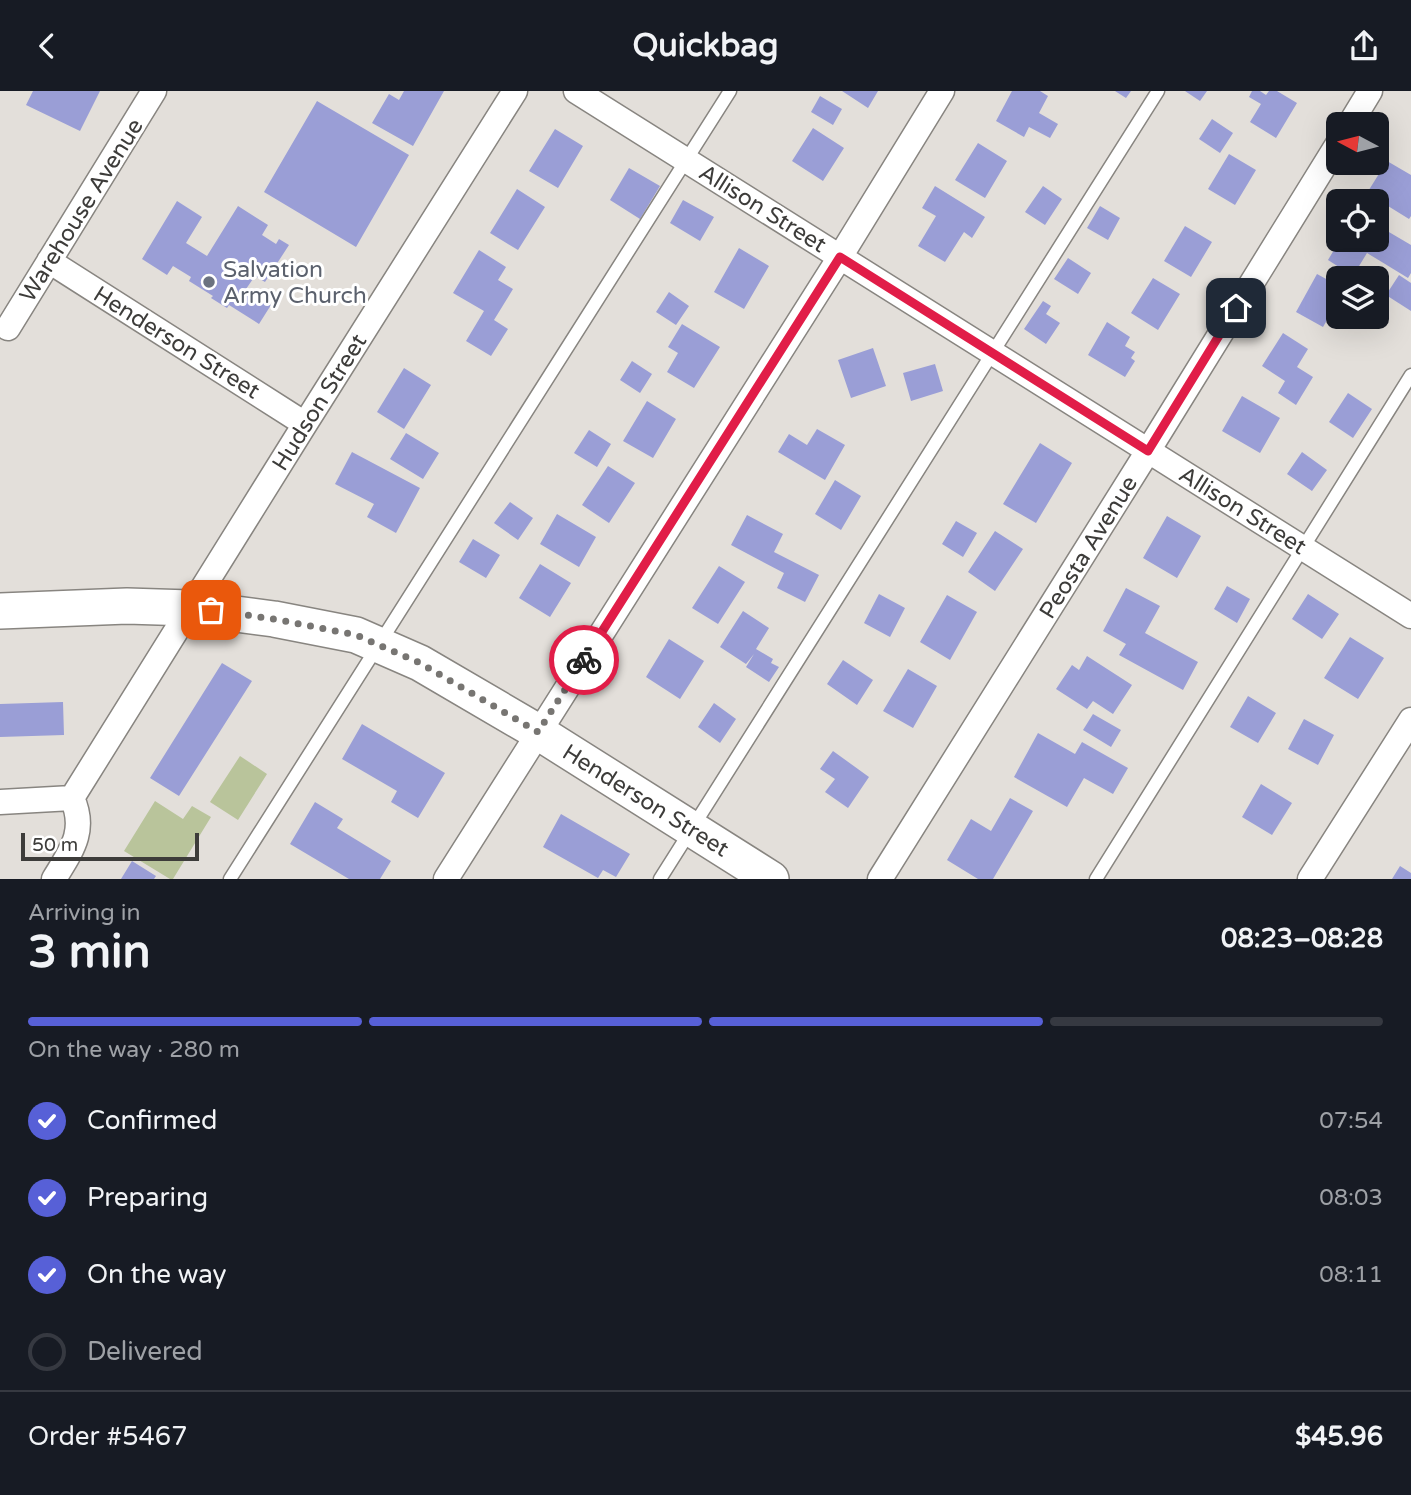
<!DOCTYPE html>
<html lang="en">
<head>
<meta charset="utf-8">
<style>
	body { margin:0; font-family:"Varela Round",sans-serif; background:#242831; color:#f1f3f6; height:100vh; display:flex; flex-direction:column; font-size:26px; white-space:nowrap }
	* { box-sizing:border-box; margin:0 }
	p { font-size:23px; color:#9ea1a6 }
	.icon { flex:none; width:38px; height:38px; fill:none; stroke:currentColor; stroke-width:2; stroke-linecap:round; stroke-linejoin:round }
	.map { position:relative; height:788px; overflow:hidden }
	.details { display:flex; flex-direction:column; background:#171b24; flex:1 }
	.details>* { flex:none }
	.needle { width:46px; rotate:277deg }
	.controls { position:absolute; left:1326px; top:21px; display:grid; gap:14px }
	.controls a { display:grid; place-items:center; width:63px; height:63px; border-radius:10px; background:#171b24; box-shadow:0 7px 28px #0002; font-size:35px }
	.scale { position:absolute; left:21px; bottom:18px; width:178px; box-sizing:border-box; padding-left:7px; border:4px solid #3d3c3a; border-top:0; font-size:19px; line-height:24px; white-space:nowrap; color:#3d3c3a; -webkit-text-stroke:5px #fff; paint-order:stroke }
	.pin { position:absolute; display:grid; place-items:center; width:60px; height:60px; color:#fff; margin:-30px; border-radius:14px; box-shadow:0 4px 10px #0006 }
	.courier { position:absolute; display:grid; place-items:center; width:70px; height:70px; margin:-35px; border:5px solid #e11d48; border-radius:50%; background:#fff; color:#222; box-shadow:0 2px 9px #0007 }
	.overview em { font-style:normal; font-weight:700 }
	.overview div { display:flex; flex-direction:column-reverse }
	.overview { display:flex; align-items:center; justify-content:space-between; height:119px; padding:0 28px }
	h1 { font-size:46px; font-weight:700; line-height:52px }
	.bar { display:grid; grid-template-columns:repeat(4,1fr); gap:10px 7px; align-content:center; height:84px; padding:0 28px }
	.bar i { height:9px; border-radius:5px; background:#363941 }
	.bar .selected { background:#5760d7 }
	.bar p { grid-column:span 4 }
	.line { display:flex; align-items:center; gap:18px; padding:0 28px; border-top:2px solid #363941 }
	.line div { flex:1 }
	ol { padding:0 28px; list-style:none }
	li { display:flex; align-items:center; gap:21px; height:77px }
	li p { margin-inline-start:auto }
	li .icon { padding:7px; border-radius:50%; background:#5760d7; color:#fff; stroke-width:4 }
	li:last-child { color:#9ea1a6 }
	li i { width:38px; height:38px; border:4px solid #363941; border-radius:50% }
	header { display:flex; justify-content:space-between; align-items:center; height:91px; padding:0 28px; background:#171b24; font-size:32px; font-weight:700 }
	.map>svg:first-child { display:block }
	.green { fill:#b9c49b }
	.building { fill:#9a9ed6 }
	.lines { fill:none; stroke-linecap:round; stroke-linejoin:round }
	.service-casing { stroke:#888580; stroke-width:15 }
	.minor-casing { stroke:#888580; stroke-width:27 }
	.secondary-casing { stroke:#888580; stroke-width:38 }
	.service { stroke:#fff; stroke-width:12 }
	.minor { stroke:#fff; stroke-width:24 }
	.secondary { stroke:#fff; stroke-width:35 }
	.done { stroke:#777572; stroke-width:7; stroke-dasharray:0 12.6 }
	.route { stroke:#e11d48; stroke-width:9 }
	.worship-dot { fill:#6b7280; stroke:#fff; stroke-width:2.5 }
	.labels { text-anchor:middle; stroke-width:6; stroke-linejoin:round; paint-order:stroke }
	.street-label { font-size:23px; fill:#3d3c3a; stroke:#fff }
	.worship-label { font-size:23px; fill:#5b616d; stroke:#fff; text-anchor:start }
</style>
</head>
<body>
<header><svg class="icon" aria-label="back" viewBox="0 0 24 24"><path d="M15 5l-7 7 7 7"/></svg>Quickbag<svg class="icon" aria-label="share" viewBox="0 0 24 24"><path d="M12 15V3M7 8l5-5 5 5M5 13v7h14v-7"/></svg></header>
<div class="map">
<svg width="1411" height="788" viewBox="0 0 1411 788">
	<rect width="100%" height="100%" fill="#e3dfda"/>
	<path class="green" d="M240,665L267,683L238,729L210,711Z
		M155,710L183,728L192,715L211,726L173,788H170L124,760Z"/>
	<path class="building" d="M33,0H100L80,40L26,14Z
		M404,0H444L413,55L372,32L389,3L399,9Z
		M842,0H878L868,17Z
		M1012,0H1040L1048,5L1039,22L1058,33L1050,47L1029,36L1024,46L996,30Z
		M1115,0H1131L1126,7Z
		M1185,0H1207L1200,10Z
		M1252,0H1260L1266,4L1269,0H1277L1297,12L1276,47L1250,31L1261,13L1249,6Z
		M820,5L842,18L833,34L811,21Z
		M317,10L409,64L356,156L264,101Z
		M1212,28L1233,42L1220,62L1199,48Z
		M813,37L844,57L823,90L792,70Z
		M555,38L583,55L558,97L529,80Z
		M978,52L1007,70L985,107L955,89Z
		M1229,63L1256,79L1235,114L1208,98Z
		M1387,70L1411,84V125L1409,128L1367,102Z
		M629,77L660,95L640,128L610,109Z
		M935,95L985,126L972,147L964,141L945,171L918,155L936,125L922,117Z
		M1043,95L1062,108L1045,134L1025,121Z
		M517,98L545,116L518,159L490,142Z
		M683,109L714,126L700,150L670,132Z
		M177,110L202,126L186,152L207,165L238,115L268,134L262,144L276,153L279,148L289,154L265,191L255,185L246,198L271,214L259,233L229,214L227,217L211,207L213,205L189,190L191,186L173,175L167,184L142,168Z
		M1100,115L1120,127L1108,149L1087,137Z
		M1377,134L1411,154V182L1408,187L1367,162L1353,185L1328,169L1340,149H1377Z
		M1185,135L1212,151L1191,186L1164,170Z
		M739,157L769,175L744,218L714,201Z
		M479,159L506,176L498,189L513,198L494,229L508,238L491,265L466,250L484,220L453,202Z
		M1068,167L1091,182L1078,203L1054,188Z
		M1317,183L1339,195V208L1323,236L1296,221Z
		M1399,184L1411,192V220L1386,204Z
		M1153,187L1180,203L1158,239L1131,222Z
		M669,201L689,215L676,234L656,221Z
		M1043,210L1051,215L1046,223L1060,232L1046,253L1024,238Z
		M1107,231L1130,246L1125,255L1135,261L1131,267L1135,270L1125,286L1088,264Z
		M682,233L720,256L694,297L667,281L678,262L668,256Z
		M1283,242L1308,258L1297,276L1313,286L1296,314L1278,302L1285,290L1262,275Z
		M873,257L886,295L851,307L838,269Z
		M632,270L652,283L640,302L620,289Z
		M935,273L943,300L911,310L903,282Z
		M404,277L431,294L404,338L377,321Z
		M1348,302L1372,318L1353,347L1329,331Z
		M1242,305L1280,327L1260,362L1222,340Z
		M647,310L676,328L653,367L623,350Z
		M817,338L845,354L825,389L778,361L789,343L807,354Z
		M589,339L611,353L597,376L574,362Z
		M406,342L439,362L423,388L390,368Z
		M1040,352L1072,372L1036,432L1003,413Z
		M352,361L420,397L396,442L367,426L374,413L335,393Z
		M1302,361L1327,379L1312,400L1287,383Z
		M608,375L635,392L609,432L582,414Z
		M835,389L861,405L841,439L815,423Z
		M510,411L533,427L518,449L494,432Z
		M557,423L596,446L579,476L540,453Z
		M747,424L783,443L774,461L819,484L805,511L777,497L784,482L731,454Z
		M1167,425L1201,445L1177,487L1143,467Z
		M956,430L977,442L963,466L942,453Z
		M995,440L1023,458L995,500L968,481Z
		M473,448L500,464L486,487L459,471Z
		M540,473L571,492L550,526L519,507Z
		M719,475L745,491L718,533L692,517Z
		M1227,495L1250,508L1237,532L1214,518Z
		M1126,497L1160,515L1145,542L1198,571L1183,599L1119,564L1126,553L1103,540Z
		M879,503L905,517L890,546L864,532Z
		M1308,503L1339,523L1322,548L1292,528Z
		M947,504L977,521L950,569L920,551Z
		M743,520L769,537L756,558L773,568L771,572L779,576L769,591L746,576L754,563L746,573L720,556Z
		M1350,546L1384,567L1358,608L1324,587Z
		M669,548L704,570L680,608L646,586Z
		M1087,565L1132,594L1113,623L1093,610L1087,618L1056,598L1072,574L1079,579Z
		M843,569L873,589L857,614L827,593Z
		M222,572L252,590L179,705L150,687Z
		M908,578L937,595L913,637L883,620Z
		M1248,605L1276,622L1258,652L1230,636Z
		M63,611L64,644L0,646V613Z
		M714,612L736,628L720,652L698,636Z
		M1093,623L1121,639L1111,656L1083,639Z
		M1304,628L1334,644L1318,674L1288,658Z
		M362,633L445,682L418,727L391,711L397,700L342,668Z
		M1038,642L1075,663L1082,651L1128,677L1113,703L1084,687L1067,716L1014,686Z
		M833,660L869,686L848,717L825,701L835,688L820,678Z
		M1261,693L1292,712L1272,744L1242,726Z
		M1010,707L1033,720L993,788H978L947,769L971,728L991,740Z
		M315,711L343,728L337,737L391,770L380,788H349L290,753Z
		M561,723L630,763L616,786L603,779L598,787L543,756Z
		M132,770L156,785L154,788H121Z
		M1400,775L1411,782V788H1392Z"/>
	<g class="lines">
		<defs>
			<path id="service" d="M230,788L730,0
				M660,788L1158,0
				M1096,788L1411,284"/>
			<path id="minor" d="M576,0L1411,525
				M1350,33L1370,0
				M49,170L305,333
				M8,237L154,0
				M0,711L72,707
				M54,788C71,760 87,740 72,707L305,333L515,0
				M446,788L840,166L942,0
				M880,788L1148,360L1339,51
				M1310,788L1411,629"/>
			<path id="secondary" d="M0,520L127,515L190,517L274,528L356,544L420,572L538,641L771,788"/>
		</defs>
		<use href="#service" class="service-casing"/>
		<use href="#minor" class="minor-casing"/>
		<use href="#secondary" class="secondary-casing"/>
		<use href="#service" class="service"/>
		<use href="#minor" class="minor"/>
		<use href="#secondary" class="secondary"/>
	</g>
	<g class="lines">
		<path class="done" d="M211,519L274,528L356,544L420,572L538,641L584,569"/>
		<path class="route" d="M584,569L840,166L1148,360L1236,217"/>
	</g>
	<circle class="worship-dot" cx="209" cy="191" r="7"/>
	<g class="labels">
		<g class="street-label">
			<text transform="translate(763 117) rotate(32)" y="8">Allison Street</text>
			<text transform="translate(81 119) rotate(-58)" y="8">Warehouse Avenue</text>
			<text transform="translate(177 251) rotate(32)" y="8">Henderson Street</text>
			<text transform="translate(319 311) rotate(-58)" y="8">Hudson Street</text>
			<text transform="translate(1243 419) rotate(32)" y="8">Allison Street</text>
			<text transform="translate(1088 456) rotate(-58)" y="8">Peosta Avenue</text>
			<text transform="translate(646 709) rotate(32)" y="8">Henderson Street</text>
		</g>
		<g class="worship-label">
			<text x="223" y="186">Salvation<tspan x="223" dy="26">Army Church</tspan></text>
		</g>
	</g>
</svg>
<div class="controls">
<a><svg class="needle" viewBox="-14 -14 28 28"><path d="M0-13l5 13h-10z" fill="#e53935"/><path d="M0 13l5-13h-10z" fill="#9ea1a6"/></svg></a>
<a><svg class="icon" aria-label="locate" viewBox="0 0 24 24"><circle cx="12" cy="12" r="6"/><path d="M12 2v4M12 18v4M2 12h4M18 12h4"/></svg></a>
<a><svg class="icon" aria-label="layers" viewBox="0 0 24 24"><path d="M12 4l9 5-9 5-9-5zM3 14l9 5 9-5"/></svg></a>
</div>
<div class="scale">50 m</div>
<div class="pin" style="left:211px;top:519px;background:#ea580c"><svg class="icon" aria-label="bag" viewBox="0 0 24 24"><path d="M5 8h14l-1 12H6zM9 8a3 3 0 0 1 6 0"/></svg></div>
<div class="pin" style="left:1236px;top:217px;background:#1f2937"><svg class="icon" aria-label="home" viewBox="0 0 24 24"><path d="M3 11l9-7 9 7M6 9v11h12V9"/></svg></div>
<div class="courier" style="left:584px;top:569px"><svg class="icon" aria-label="bike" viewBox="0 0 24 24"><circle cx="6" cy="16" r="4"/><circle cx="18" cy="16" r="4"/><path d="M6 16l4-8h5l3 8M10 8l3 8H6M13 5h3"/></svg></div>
</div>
<section class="details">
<div class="overview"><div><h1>3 min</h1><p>Arriving in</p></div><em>08:23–08:28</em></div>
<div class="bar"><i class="selected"></i><i class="selected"></i><i class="selected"></i><i></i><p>On the way · 280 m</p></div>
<ol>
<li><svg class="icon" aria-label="check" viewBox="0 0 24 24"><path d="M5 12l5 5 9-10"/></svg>Confirmed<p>07:54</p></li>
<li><svg class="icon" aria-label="check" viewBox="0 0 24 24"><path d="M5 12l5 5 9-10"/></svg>Preparing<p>08:03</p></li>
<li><svg class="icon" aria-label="check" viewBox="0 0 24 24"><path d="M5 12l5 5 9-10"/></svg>On the way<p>08:11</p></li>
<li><i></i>Delivered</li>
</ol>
<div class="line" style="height:91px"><div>Order #5467</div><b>$45.96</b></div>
</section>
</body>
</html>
